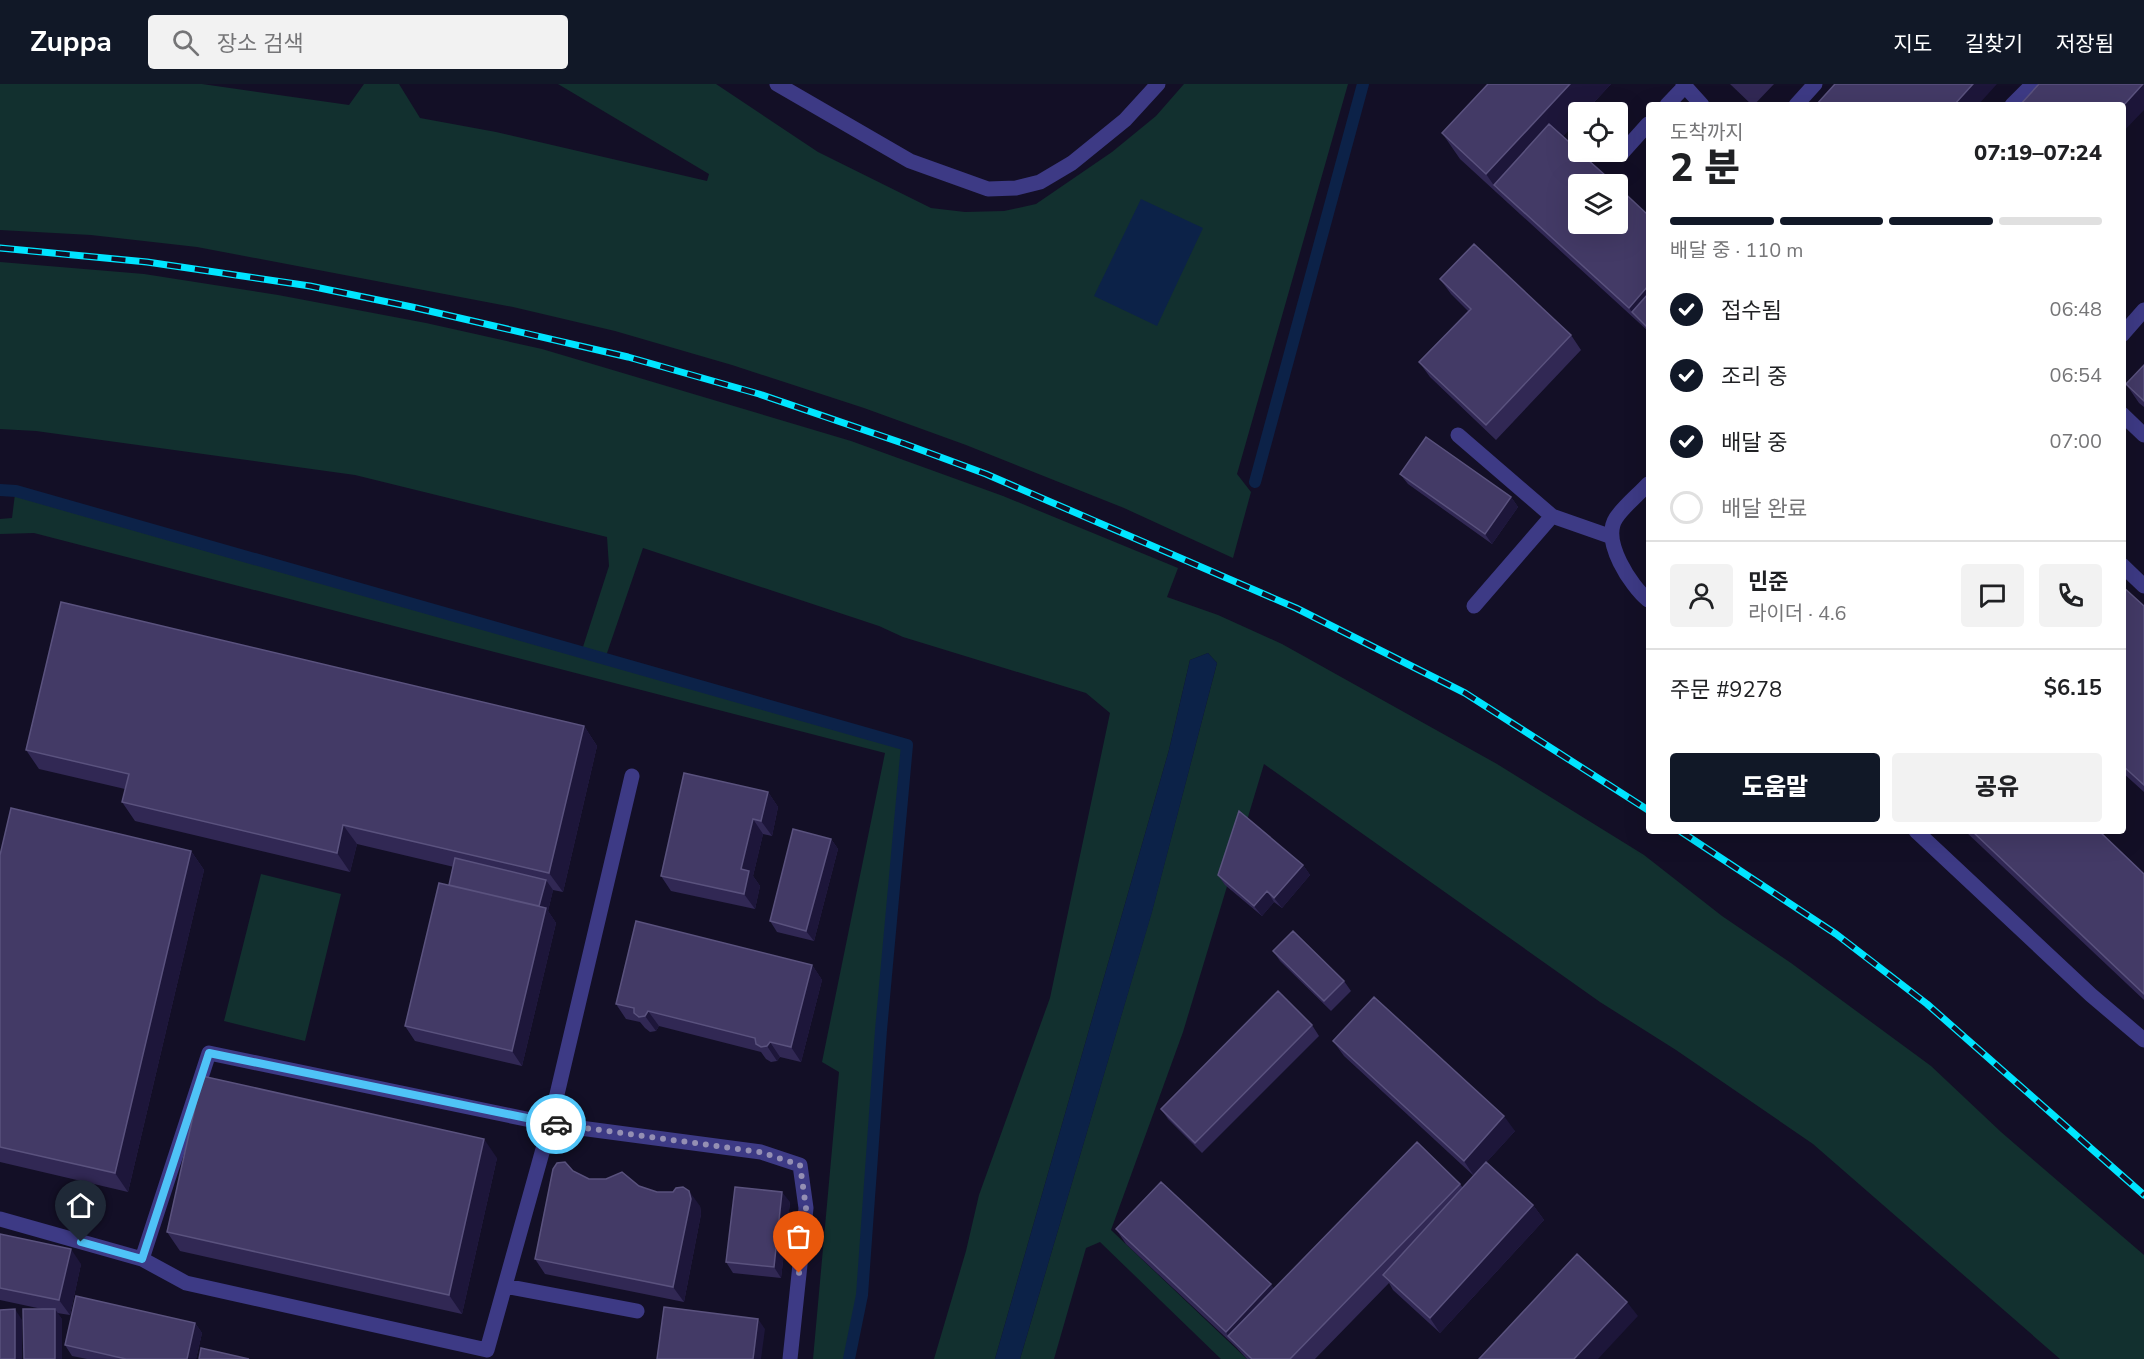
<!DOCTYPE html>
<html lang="ko">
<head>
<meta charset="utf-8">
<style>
	body { margin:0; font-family:"Nunito Sans","Noto Sans KR",sans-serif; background:#f2f2f2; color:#202124; height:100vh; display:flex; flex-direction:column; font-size:22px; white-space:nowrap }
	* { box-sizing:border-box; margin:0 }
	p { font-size:20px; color:#757577 }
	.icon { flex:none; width:33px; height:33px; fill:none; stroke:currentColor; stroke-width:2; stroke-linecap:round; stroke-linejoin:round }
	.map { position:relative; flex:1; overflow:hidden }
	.panel { position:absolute; left:1646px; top:18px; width:480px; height:732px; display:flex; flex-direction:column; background:#fff; border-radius:6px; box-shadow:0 6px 24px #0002 }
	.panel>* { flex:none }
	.buttons { position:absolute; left:1568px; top:18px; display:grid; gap:12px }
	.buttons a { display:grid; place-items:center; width:60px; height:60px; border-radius:6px; background:#fff; box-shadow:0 6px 24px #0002; font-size:30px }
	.pin { position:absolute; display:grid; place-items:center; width:51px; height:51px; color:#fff; margin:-62px -26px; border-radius:50% 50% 50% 0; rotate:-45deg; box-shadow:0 0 6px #0007 }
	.pin .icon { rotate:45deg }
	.courier { position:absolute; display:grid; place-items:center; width:60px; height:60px; margin:-30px; border:4px solid #4fc3f7; border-radius:50%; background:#fff; color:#222; box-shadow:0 2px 8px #0007 }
	.overview em { font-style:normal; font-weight:800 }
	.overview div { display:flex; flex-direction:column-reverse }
	.overview { display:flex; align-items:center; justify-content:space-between; height:102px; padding:0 24px }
	h1 { font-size:39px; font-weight:800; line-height:45px }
	.bar { display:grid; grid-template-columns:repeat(4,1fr); gap:9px 6px; align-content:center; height:72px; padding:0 24px }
	.bar i { height:8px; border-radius:4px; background:#e0e0e0 }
	.bar .on { background:#111827 }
	.bar p { grid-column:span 4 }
	.line { display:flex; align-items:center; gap:15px; padding:0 24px; border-top:2px solid #e0e0e0 }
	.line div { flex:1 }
	.round { display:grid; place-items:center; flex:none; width:63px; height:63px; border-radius:6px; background:#f2f2f2 }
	ol { padding:0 24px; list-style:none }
	li { display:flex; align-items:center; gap:18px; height:66px }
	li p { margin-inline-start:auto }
	li .icon { padding:6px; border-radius:50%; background:#111827; color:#fff; stroke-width:4 }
	li:last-child { color:#757577 }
	li i { width:33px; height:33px; border:3px solid #e0e0e0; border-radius:50% }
	.button { display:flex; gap:12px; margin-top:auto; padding:12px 24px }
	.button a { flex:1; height:69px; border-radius:6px; background:#111827; color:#fff; font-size:24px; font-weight:800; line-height:69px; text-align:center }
	.button a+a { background:#f2f2f2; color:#202124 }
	header { display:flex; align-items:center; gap:36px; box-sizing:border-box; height:84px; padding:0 30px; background:#111827; color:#fff }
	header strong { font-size:28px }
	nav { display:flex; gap:33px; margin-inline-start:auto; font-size:21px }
	.search { width:420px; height:54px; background:#f2f2f2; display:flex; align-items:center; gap:15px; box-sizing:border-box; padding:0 21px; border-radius:6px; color:#757577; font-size:22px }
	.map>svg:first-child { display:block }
	.green { fill:#12302f }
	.water { fill:#0c2248 }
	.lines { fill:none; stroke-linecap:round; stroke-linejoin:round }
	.stream { stroke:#0c2248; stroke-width:12 }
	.lane { stroke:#3d3a85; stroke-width:15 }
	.rail-casing { stroke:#00e5ff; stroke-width:7 }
	.rail { stroke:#130f26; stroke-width:4.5; stroke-dasharray:14; stroke-linecap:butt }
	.wall { fill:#312854 }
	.shaded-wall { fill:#1d163a }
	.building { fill:#433a66; stroke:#5a527e; stroke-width:1.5 }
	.done { stroke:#948fb3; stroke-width:6; stroke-dasharray:0 10.8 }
	.route { stroke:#4fc3f7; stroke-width:8 }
</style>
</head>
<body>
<header>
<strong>Zuppa</strong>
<div class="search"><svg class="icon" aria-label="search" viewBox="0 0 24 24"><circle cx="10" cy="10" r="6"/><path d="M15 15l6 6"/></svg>장소 검색</div>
<nav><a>지도</a><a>길찾기</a><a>저장됨</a></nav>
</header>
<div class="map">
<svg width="2144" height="1275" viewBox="0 0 2144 1275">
	<rect width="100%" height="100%" fill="#130f26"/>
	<path class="green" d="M0,0H202L349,21L364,0H399L420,34L496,48L707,97L709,90L558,0H716L818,68L931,124L965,128L1004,127L1036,120L1112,68L1156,32L1184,0H1348L1237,390L1251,408L1233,474L1124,424L966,361L864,324L732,281L615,247L513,223L197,163L91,151L0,146Z
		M0,178L144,190L278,211L426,239L542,265L851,357L1003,412L1178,484L1167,513L1218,531L1282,560L1497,680L1644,771L1722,832L1791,879L1931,982L2001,1048L2144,1171V1275H2060L1813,1060L1676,966L1600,918L1264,680L1183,948L1111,1146L1247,1275H1221L1100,1158L1086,1164L1054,1275H1020L1152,827L1217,579L1208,569L1190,576L1169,666L995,1275H934L966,1167L979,1111L1050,914L1110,629L1086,609L903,553L879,542L643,464L606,572L582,566L609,482L607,453L355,391L36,347L0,345Z
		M15,410L904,663L878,946L859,1211L846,1275H813L839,988L822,978L885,669L34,449L0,450V435L12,434Z
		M261,790L341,810L305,957L224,937Z"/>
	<path class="water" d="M1141,115L1203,144L1157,242L1094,212Z
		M1208,569L1217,579L1152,828L1020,1275H995L1169,666L1190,576Z"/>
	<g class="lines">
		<path class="stream" d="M1255,398L1363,0
			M0,406L16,407L907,661L881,946L862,1211L849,1275"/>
		<path class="lane" d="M777,0L910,77L988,105L1016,104L1040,98L1072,79L1125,36L1158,0
			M1683,0L1702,21
			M1667,21L1685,2
			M1796,21L1815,0
			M2012,21L2033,0
			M1622,69L1648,40
			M2122,251L2144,226
			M2122,330L2144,351
			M1458,351L1552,432L1612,453
			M1648,400C1638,411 1624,422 1616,434C1601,457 1631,502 1648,516
			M2122,481L2144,502
			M1474,522L1552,432
			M1916,747L2091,911L2144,956
			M0,1135L142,1175L209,969L550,1040L761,1068L800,1081L806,1124L790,1275
			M142,1175L186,1199L487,1266L550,1040L632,692
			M505,1202L637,1227"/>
		<defs>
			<path id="rail" d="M0,164L147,178L310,202L412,223L628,273L759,310L905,360L986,390L1296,524L1465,609L1648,726
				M1680,747L1836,850L1927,920L2144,1111"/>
		</defs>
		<use href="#rail" class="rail-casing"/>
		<use href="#rail" class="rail"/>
	</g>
	<path class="wall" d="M1488,0H1611L1585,28H1578V36L1563,52L1648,131V247L1460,75L1442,49Z
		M1730,0H1774L1754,21H1752Z
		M1440,195L1571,251L1581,266L1496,356L1430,293L1419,278L1468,227L1451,210Z
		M2144,281V323L2139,319L2126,300Z
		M1400,390L1511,413L1518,423L1492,460L1408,400Z
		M2122,502L2144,522V708L2122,688Z
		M584,642L597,662L563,808L553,806L548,827L556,839L522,982L415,957L405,942L449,801L454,783L357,760L350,788L135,737L122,718L125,705L39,685L26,666Z
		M768,708L778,723L772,752L763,750L753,792L760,802L755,825L671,807L661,792Z
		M1965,747H2099L2144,790V916Z
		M831,755L838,765L814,857L777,848L770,837Z
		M191,767L204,786L128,1108L0,1078V771Z
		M1303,781L1310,791L1282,824L1274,818L1262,832L1225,801L1218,791Z
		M1273,867L1344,897L1351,907L1331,927L1280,877Z
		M812,881L822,896L801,978L780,973L777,977L771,978L766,975L761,968L659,942L656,947L650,948L645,944L640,938L626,935L616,920Z
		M1312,941L1319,952L1202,1069L1168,1035L1161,1025Z
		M1333,957L1515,1047L1482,1083L1533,1121L1544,1136L1440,1249L1393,1206L1389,1199L1315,1275H1247L1236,1263L1126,1160L1116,1145L1274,1205L1460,1100L1463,1104L1474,1092L1344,972Z
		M497,1074L462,1230L180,1167L167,1148Z
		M573,1087L589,1095L700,1122L701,1130L684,1218L545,1190L535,1175Z
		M790,1118L781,1194L733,1189L726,1178Z
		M0,1150L81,1180L70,1231L57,1229L62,1235L42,1225L0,1216Z
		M195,1239L202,1249L196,1275H87L72,1272L65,1261Z"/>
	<path class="shaded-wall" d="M1570,0H1611L1585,28H1578V36L1507,113L1494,101L1504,116L1486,90Z
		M1973,0H1997L1978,21H1954Z
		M2144,0V26L2122,49V23Z
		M1648,202V228H1632L1629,224Z
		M1511,413L1518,423L1492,460L1485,450Z
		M584,642L597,662L563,808L549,789Z
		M768,708L778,723L772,752L761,737Z
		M753,735L763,750L753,792L760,802L755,825L744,810L741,785Z
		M343,741L357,760L350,788L337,769Z
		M831,755L838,765L814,857L806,847Z
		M191,767L204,786L128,1108L115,1089Z
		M1303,781L1310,791L1282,824L1274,814Z
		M546,796L553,806L548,827L556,839L522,982L512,967L538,826Z
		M1267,807L1274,818L1262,832L1254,822Z
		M812,881L822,896L801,978L791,963Z
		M648,927L659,942L656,947L645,932Z
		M770,958L780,973L777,977L767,962Z
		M1504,1032L1515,1047L1474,1092L1464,1077Z
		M484,1055L497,1074L462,1230L449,1211Z
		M689,1107L700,1122L701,1130L684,1218L673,1203Z
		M782,1108L790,1118L781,1194L774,1183Z
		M1533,1121L1544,1136L1440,1249L1430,1234Z
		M71,1165L81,1180L70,1231L59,1216Z
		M1271,1200L1281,1215L1228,1252L1226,1248Z
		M1627,1218L1638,1232L1598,1275H1574Z
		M15,1225L22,1236V1275H15Z
		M55,1225L62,1235V1275H55Z
		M758,1235L765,1245L761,1275H753Z
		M195,1239L202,1249L196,1275H187Z"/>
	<path class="building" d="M1488,0H1570L1486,90L1442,49Z
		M1835,0H1973L1954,21H1816Z
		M2039,0H2143L2122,23V21H2020Z
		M1549,40L1578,66V68H1579L1615,100H1578V140H1617V102L1648,131V202L1629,224L1494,101Z
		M1474,160L1571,251L1486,341L1419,278L1471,225L1440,195Z
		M1648,210V244L1632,228Z
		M2144,281V317L2126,300Z
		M1426,353L1511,413L1485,450L1400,390Z
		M2122,502L2144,522V701L2122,681Z
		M61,518L584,642L549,789L343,741L337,769L122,718L129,690L26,666Z
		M684,689L768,708L761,737L753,735L741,785L749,787L744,810L661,792Z
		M11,724L191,767L115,1089L0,1063V771Z
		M1239,727L1303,781L1274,814L1267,807L1254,822L1218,791Z
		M793,745L831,755L806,847L770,837Z
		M1972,747H2099L2144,790V910Z
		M455,774L546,796L539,822L449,801Z
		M439,799L546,824L512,967L405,942Z
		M636,837L812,881L791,963L770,958L767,962L761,963L756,960L755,954L648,927L645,932L639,933L634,929V924L616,920Z
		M1293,847L1344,897L1324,917L1273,867Z
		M1278,907L1312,941L1195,1059L1161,1025Z
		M1374,913L1504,1032L1464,1077L1333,957Z
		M202,992L484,1055L449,1211L167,1148Z
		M1417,1058L1460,1100L1290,1275H1252L1228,1252Z
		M565,1078L573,1087L589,1095H606L622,1088L639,1102L657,1108H673L676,1104L683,1103L689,1107L691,1115L673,1203L535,1175L553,1085L557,1079Z
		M1486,1078L1533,1121L1430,1234L1383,1191Z
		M1161,1098L1271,1200L1226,1248L1116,1145Z
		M735,1103L782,1108L774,1183L726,1178Z
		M0,1150L71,1165L59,1216L0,1204Z
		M1577,1170L1627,1218L1574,1275H1479Z
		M76,1212L195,1239L187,1275H126L65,1261Z
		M664,1223L758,1235L753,1275H657Z
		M15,1225V1275H0V1226Z
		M23,1225H55V1275H24Z
		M201,1264L249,1275H199Z"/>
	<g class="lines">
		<path class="done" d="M556,1040L760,1068L800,1081L806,1124L799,1189"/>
		<path class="route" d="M81,1158L142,1175L209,969L556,1040"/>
	</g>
</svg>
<div class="buttons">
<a><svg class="icon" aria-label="locate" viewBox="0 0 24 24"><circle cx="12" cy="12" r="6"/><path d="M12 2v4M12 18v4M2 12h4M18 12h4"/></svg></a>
<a><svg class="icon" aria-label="layers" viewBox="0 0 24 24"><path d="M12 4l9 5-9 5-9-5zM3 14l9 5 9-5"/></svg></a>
</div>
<div class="pin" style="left:799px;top:1189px;background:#ea580c"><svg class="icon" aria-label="bag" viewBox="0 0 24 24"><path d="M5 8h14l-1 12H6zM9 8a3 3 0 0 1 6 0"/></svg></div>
<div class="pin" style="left:81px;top:1158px;background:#1f2937"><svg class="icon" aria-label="home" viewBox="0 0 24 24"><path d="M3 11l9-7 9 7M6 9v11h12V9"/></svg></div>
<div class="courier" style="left:556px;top:1040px"><svg class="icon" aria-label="car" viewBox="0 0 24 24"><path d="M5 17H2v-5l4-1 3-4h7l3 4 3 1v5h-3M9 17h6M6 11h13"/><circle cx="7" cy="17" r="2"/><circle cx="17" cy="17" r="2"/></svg></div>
<section class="panel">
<div class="overview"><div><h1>2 분</h1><p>도착까지</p></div><em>07:19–07:24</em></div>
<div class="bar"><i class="on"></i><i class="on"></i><i class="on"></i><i></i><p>배달 중 · 110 m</p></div>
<ol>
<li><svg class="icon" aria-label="check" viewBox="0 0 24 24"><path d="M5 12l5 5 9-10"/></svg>접수됨<p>06:48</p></li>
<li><svg class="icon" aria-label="check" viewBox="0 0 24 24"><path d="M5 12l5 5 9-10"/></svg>조리 중<p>06:54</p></li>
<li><svg class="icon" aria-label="check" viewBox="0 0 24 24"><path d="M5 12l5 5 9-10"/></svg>배달 중<p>07:00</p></li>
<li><i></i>배달 완료</li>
</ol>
<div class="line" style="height:108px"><a class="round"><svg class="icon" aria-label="person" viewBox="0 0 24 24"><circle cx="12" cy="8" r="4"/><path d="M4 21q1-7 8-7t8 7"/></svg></a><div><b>민준</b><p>라이더 · 4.6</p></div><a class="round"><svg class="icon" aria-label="chat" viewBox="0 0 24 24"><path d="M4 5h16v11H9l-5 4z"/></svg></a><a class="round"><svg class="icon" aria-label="phone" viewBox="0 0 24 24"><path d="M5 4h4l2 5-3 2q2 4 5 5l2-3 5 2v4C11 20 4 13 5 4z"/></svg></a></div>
<div class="line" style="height:78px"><div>주문 #9278</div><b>$6.15</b></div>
<div class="button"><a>도움말</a><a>공유</a></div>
</section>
</div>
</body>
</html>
